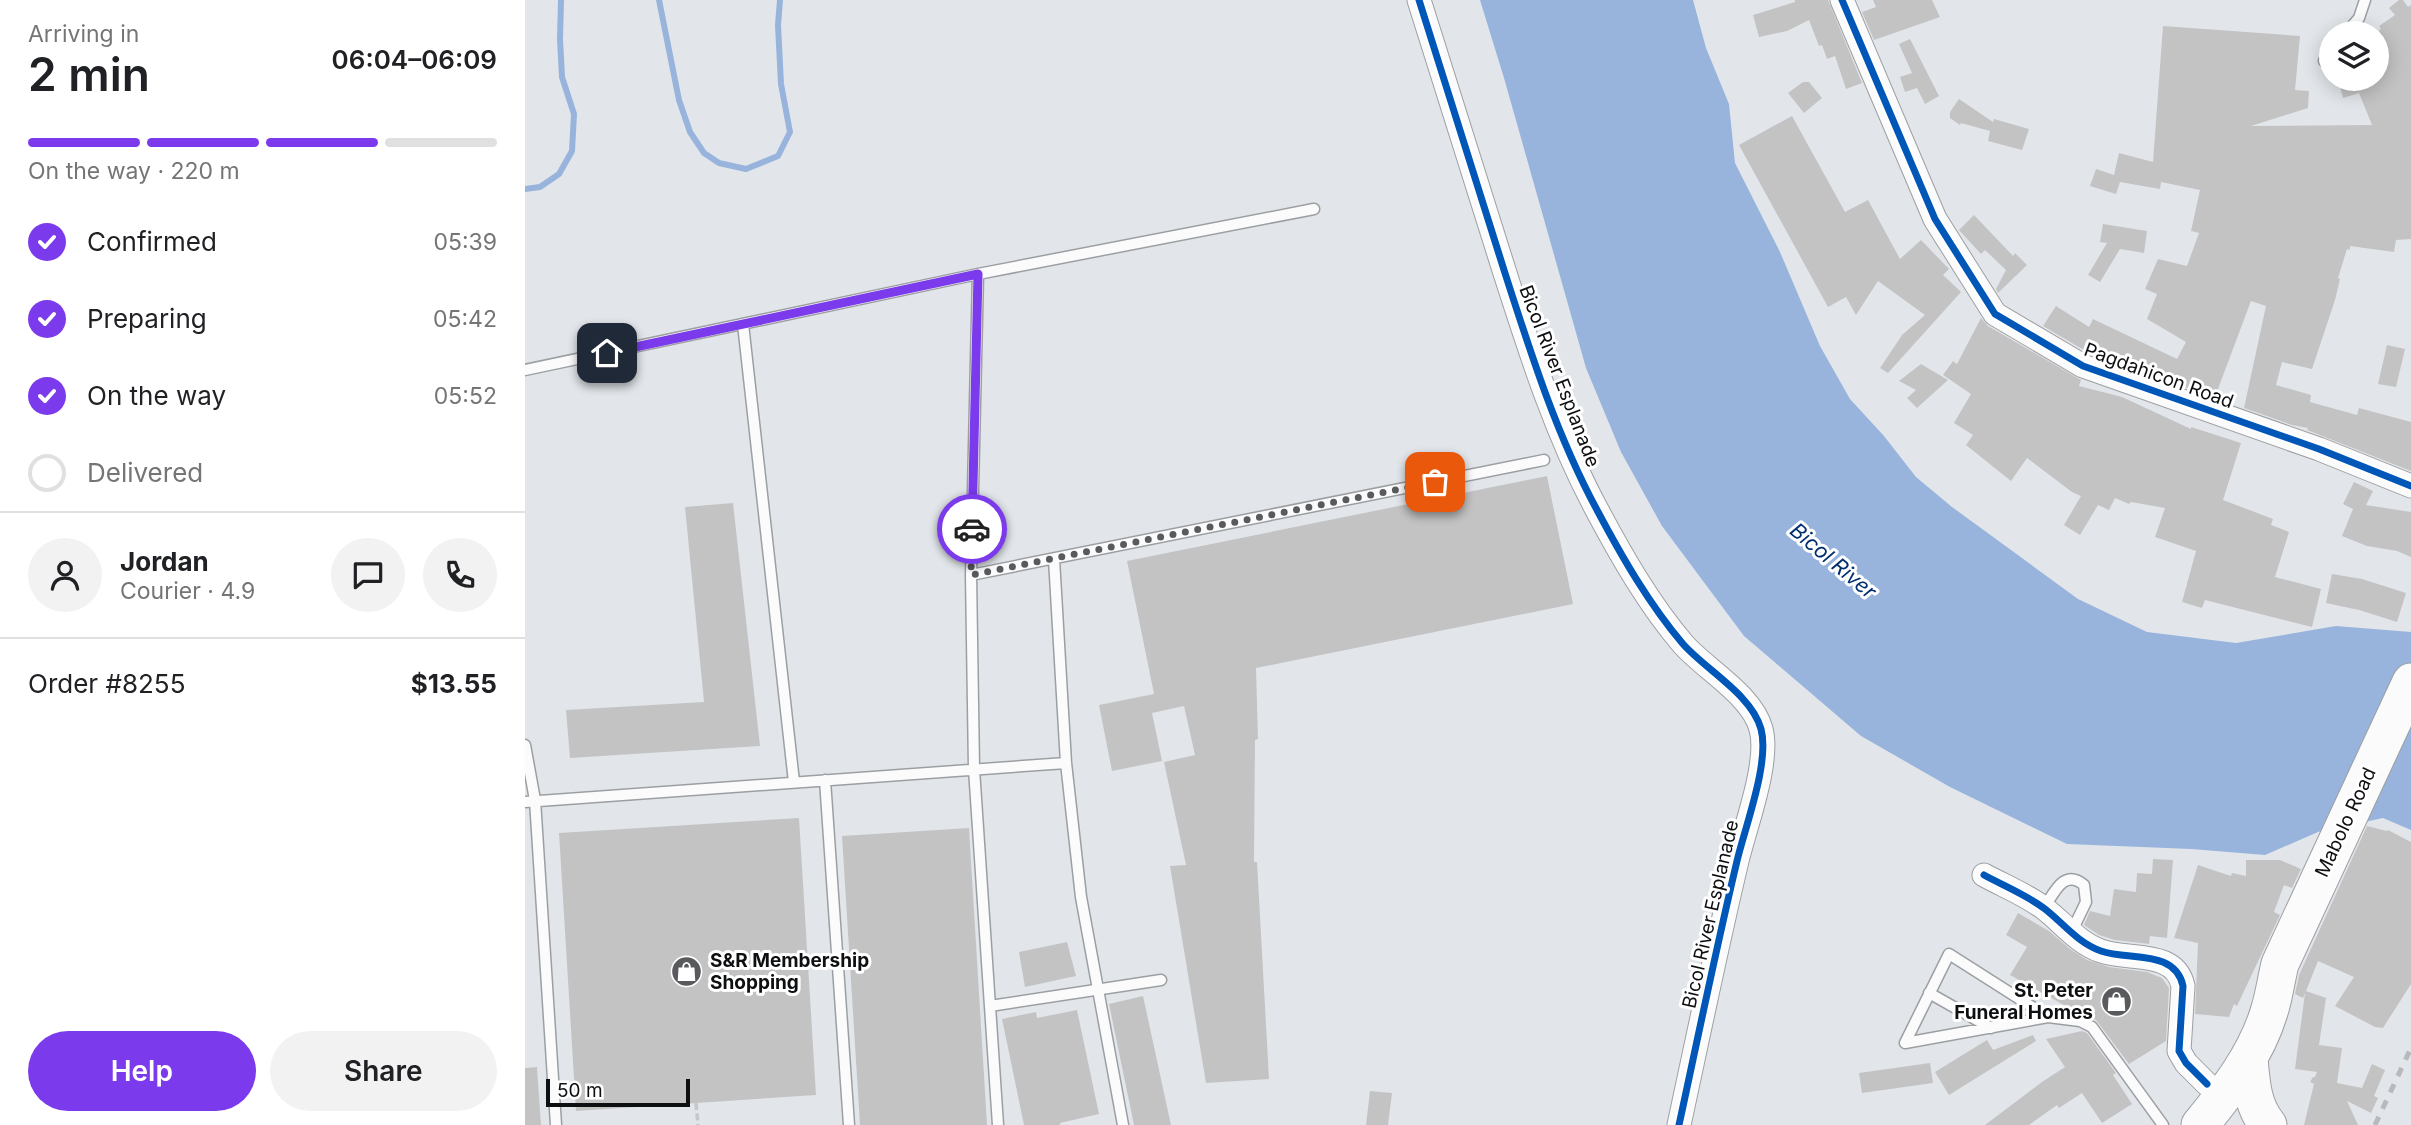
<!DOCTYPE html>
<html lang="en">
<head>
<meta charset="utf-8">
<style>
	body { margin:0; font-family:Inter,sans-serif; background:#f2f2f2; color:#202124; height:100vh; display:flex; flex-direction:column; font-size:26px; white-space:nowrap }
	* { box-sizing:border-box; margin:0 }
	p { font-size:23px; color:#757577 }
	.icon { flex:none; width:38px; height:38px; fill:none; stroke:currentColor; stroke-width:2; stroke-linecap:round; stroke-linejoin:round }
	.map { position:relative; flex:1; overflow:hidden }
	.sheet { display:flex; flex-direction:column; background:#fff; width:525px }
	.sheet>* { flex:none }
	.tools { position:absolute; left:1794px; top:21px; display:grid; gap:14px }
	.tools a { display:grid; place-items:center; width:70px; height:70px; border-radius:50%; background:#fff; box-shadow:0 4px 18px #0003; font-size:35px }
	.scale { position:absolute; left:21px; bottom:18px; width:144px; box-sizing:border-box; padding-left:7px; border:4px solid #0d0f11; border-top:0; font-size:19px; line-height:24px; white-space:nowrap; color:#0d0f11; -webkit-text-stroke:5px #fff; paint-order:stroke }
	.pin { position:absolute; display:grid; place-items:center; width:60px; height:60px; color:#fff; margin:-30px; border-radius:14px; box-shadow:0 4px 10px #0006 }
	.courier { position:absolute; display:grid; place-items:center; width:70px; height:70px; margin:-35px; border:5px solid #7c3aed; border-radius:50%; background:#fff; color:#222; box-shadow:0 2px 9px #0007 }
	.headline em { font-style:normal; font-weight:600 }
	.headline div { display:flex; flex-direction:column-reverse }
	.headline { display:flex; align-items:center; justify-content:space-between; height:119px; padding:0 28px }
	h1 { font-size:46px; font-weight:600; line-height:52px }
	.bar { display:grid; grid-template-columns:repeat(4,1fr); gap:10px 7px; align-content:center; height:84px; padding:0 28px }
	.bar i { height:9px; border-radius:5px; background:#e0e0e0 }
	.bar .active { background:#7c3aed }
	.bar p { grid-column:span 4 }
	.line { display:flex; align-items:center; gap:18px; padding:0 28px; border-top:2px solid #e0e0e0 }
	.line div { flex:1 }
	.round { display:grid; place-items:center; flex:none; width:74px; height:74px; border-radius:37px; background:#f2f2f2 }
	ol { padding:0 28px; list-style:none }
	li { display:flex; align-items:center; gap:21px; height:77px }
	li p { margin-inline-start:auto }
	li .icon { padding:7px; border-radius:50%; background:#7c3aed; color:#fff; stroke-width:4 }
	li:last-child { color:#757577 }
	li i { width:38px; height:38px; border:4px solid #e0e0e0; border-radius:50% }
	.button { display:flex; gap:14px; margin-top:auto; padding:14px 28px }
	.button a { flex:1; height:80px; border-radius:42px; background:#7c3aed; color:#fff; font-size:28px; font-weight:600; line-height:80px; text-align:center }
	.button a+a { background:#f2f2f2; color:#202124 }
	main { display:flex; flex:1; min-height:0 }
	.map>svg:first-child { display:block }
	.water { fill:#98b4dd }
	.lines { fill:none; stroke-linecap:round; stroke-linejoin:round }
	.stream { stroke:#98b4dd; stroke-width:6 }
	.building { fill:#c3c3c4 }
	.service-casing { stroke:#9c9fa2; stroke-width:13 }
	.minor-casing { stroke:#9c9fa2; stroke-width:25 }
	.trunk-casing { stroke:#9c9fa2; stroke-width:39 }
	.path { stroke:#c5c7c8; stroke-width:3.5; stroke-dasharray:7 3.5; stroke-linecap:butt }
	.service { stroke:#fbfbfc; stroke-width:10 }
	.minor { stroke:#fbfbfc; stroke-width:23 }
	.trunk { stroke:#fbfbfc; stroke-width:37 }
	.rail { stroke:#b8b9ba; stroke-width:5; stroke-dasharray:9 9; stroke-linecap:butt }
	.cycleway-casing { stroke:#fff; stroke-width:11 }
	.cycleway { stroke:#0057b8; stroke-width:7 }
	.done { stroke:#585a5d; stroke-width:7; stroke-dasharray:0 12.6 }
	.route { stroke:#7c3aed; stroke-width:9 }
	.labels { text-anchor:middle; stroke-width:6; stroke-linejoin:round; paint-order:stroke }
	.street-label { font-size:19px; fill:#0d0f11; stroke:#fff }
	.poi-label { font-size:19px; font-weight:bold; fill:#0d0f11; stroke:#fff; text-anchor:start }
	.water-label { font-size:21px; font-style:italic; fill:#002e6f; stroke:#fff }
</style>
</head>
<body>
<main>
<section class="sheet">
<div class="headline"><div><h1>2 min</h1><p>Arriving in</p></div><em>06:04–06:09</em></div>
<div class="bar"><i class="active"></i><i class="active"></i><i class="active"></i><i></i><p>On the way · 220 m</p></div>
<ol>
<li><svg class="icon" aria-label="check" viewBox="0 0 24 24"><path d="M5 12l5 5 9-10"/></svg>Confirmed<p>05:39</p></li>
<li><svg class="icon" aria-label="check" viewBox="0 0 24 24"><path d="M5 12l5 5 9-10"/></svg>Preparing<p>05:42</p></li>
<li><svg class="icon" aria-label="check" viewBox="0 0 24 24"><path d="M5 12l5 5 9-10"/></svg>On the way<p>05:52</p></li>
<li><i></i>Delivered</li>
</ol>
<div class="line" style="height:126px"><a class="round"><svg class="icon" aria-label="person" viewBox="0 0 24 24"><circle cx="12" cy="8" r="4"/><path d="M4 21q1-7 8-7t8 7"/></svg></a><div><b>Jordan</b><p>Courier · 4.9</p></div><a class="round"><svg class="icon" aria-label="chat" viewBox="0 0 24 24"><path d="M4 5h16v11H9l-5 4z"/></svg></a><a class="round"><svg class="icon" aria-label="phone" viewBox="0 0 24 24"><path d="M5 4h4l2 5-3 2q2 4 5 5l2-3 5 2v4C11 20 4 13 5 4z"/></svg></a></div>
<div class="line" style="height:91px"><div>Order #8255</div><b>$13.55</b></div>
<div class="button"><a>Help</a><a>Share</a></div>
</section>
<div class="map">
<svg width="1886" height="1125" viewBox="0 0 1886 1125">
	<rect width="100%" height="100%" fill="#e2e6ea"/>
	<path class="water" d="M955,0H1168L1181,48L1204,104L1210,163L1255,252L1295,346L1325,399L1359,436L1391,477L1427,507L1553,599L1622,632L1711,643L1811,626L1886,632V830L1858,818L1793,832L1740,855L1666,849L1542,844L1425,787L1336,736L1219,636L1137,526L1096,452L1061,368L979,78Z"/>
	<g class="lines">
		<path class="stream" d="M134,0L154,100L165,132L179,153L194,163L221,169L253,156L265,132L256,84L253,25L255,0
			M0,189L15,187L34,174L47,151L49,114L37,77L35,39L36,0"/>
	</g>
	<path class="building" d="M1270,0H1303L1337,83L1321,89L1310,56L1302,59L1297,45L1294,46L1284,20L1262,31L1234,37L1228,15L1270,2Z
		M1348,0H1407L1415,17L1349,40L1337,12L1351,7Z
		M1874,0H1878L1883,7L1886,5V239L1871,240L1869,252L1825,246V250L1822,249L1813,278L1815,279L1810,300L1787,369L1757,362L1751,385L1786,395L1785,402L1832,415L1834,408L1886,422V471L1782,430L1783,428L1767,425L1719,408L1741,306L1726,301L1690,397L1648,383L1649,381L1564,353L1518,326L1531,306L1564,327L1568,319L1652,359L1661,342L1622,319L1632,294L1620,289L1633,259L1662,266L1674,233L1666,231L1675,190L1636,182L1635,189L1595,182L1591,194L1565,186L1571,169L1589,175L1594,153L1628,162L1638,26L1775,36L1770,90L1784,91L1783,108L1726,126L1847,125L1834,93L1818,98L1813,79H1852V32L1856,29L1854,26L1870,15L1864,8Z
		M1385,39L1414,96L1400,104L1392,88L1380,92L1375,77L1387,73L1374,44Z
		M1278,82H1284L1297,98L1279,113L1263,93Z
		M1434,99L1468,122L1469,119L1504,129L1497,150L1463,141L1465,131L1436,123L1435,125L1425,118V112Z
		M1267,116L1320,212L1343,200L1375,259L1396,240L1424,269L1418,275L1436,292L1363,373L1355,368L1377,335L1400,315L1353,281L1331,315L1321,297L1303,307L1214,145Z
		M1449,215L1488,256L1490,253L1502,265L1473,293L1471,289L1481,270L1460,250L1456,254L1434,230Z
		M1578,224L1622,231L1619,253L1595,249L1575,282L1563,275L1582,243L1575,242Z
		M1456,318L1463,326L1556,380L1554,386L1597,397L1666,429V427L1716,443L1698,500L1748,519L1746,525L1764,532L1750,577L1796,589L1787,627L1680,600L1677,608L1657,602L1671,551L1630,537L1640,508L1606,502L1604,504L1590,498L1584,510L1573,505L1555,535L1539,525L1556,496L1547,492L1502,458L1486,481L1441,445L1448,435L1429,423L1446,394L1418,375L1428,361L1432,364Z
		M1862,345L1880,349L1871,387L1853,384Z
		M1396,364L1423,380L1392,408L1382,398L1391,390L1374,381Z
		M1022,476L1048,604L731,668L733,739L730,740L729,862H732L744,1079L681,1083L645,866L661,865L639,762L670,755L659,706L627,713L637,761L587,771L574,705L629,694L602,561Z
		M1829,482L1848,491L1841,505L1886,512V557L1872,551L1842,546L1817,536L1828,509L1818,504Z
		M208,503L235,746L45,758L41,710L179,702L160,507Z
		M1807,574L1837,579L1881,593L1872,622L1834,610L1801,603Z
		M274,818L291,1095L51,1111L34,833Z
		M1842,826L1862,831L1863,830L1886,842V984L1858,1028L1850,1027L1810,1006L1829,977L1793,961L1781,991L1801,998L1794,1045L1817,1048L1812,1083L1837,1088L1847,1064L1860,1070L1849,1096L1853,1098L1846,1113L1822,1101L1833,1125H1779L1789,1084L1785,1082L1788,1077H1790L1792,1072L1770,1069L1780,993L1778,998L1770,994L1774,975Z
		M444,828L462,1125H335L317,836Z
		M1628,859L1648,860L1642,938L1625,936L1624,944L1590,940L1574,935L1559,925L1565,911L1585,916L1589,889L1611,892L1612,873L1627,874Z
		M1721,860H1755L1776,869L1767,888L1759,885L1749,912L1755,915L1712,1006L1709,1004L1704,1017L1670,1014L1673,943L1649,938L1673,865L1706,876L1707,873L1721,876Z
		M1493,913L1524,931L1545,949L1562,960L1584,967L1622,972L1637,978L1644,988L1641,1041L1604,1064L1571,1020L1553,1013L1485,975L1502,947L1481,935Z
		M542,942L551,976L500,987L494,952Z
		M618,996L646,1125H609L584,1004Z
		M552,1010L574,1114L535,1123V1125H499L477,1019L511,1012L512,1018Z
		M1557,1031L1562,1033L1591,1073L1588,1075L1607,1104L1577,1123L1557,1093L1534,1108L1532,1105L1504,1125H1460L1517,1082L1540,1067L1521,1039Z
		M1508,1035L1511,1041L1424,1095L1410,1072L1462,1040L1468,1050Z
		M1405,1063L1408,1083L1337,1093L1334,1073Z
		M12,1067L16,1125H0V1068Z
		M845,1091L867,1093L863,1125H841Z"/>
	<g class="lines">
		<defs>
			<path id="service" d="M1821,33L1834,18L1840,0
				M1799,61L1806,52
				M453,274L446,575L449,769L473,1125
				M218,324L269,782
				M0,370L453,274L789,209
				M529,559L541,763L556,897L598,1125
				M446,575L1019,460
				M0,745L10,800L31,1125
				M300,780L324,1125
				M0,802L541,763
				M1519,908C1529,893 1539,868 1559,885L1561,902L1546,933
				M1404,993L1466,1028
				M465,1006L636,980
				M1523,1017L1424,954L1380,1043L1523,1017L1555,1021L1567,1027L1638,1125"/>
			<path id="minor" d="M894,0C922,90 950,180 979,270C1005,351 1031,434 1072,510C1097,557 1124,604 1158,644C1181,670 1227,695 1236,729C1245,762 1220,827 1212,861C1191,949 1173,1037 1154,1125
				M1317,0L1410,219L1470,314L1558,366L1794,449L1886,486
				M1459,875C1479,886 1502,895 1520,909C1538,923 1553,943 1576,951C1604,961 1650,949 1658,986L1654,1051L1661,1063L1682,1084"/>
			<path id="trunk" d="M1724,1058C1726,1081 1727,1106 1743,1125
				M1675,1125C1703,1091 1731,1055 1744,1012C1749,997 1751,980 1755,964L1886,682"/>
		</defs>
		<use href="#service" class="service-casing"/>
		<use href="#minor" class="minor-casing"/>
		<use href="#trunk" class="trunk-casing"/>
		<path class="path" d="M171,1103L173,1125"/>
		<use href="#service" class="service"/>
		<use href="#minor" class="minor"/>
		<use href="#trunk" class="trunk"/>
		<path class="rail" d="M1850,1125L1886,1048"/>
		<defs>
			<path id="cycleway" d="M894,0C922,90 950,180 979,270C1005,351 1031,434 1072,510C1097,557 1124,604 1158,644C1181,670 1227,695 1236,729C1245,762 1220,827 1212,861C1191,949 1173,1037 1154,1125
				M1317,0L1410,219L1470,314L1558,366L1794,449L1886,486
				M1459,875C1479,886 1502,895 1520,909C1538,923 1553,943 1576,951C1604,961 1650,949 1658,986L1654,1051L1661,1063L1682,1084"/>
		</defs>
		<use href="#cycleway" class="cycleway-casing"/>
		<use href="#cycleway" class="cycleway"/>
	</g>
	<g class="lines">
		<path class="done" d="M447,529L446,575L910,482"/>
		<path class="route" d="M82,353L453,274L447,529"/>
	</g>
	<defs>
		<symbol id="shop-disc" viewBox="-11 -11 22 22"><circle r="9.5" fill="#585a5d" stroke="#fff"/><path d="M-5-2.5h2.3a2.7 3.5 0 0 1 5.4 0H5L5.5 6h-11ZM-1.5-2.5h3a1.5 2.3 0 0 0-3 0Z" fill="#fff"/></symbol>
	</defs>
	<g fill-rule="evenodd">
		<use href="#shop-disc" x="144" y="954" width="35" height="35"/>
		<use href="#shop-disc" x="1574" y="984" width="35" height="35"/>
	</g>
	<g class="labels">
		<g class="street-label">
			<text transform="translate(1634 375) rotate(20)" y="7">Pagdahicon Road</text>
			<text transform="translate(1035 376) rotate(69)" y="7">Bicol River Esplanade</text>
			<text transform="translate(1820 822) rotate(-65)" y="7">Mabolo Road</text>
			<text transform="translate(1185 914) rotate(-77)" y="7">Bicol River Esplanade</text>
		</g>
		<g class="poi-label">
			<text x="185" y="967">S&amp;R Membership<tspan x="185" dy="22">Shopping</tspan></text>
			<text x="1568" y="997" text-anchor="end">St. Peter<tspan x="1568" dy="22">Funeral Homes</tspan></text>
		</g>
		<g class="water-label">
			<text transform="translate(1308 561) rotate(40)" y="7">Bicol River</text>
		</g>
	</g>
</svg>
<div class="tools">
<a><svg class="icon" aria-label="layers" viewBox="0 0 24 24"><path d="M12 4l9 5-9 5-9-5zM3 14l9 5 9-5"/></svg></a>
</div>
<div class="scale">50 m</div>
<div class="pin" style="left:910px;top:482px;background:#ea580c"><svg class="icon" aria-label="bag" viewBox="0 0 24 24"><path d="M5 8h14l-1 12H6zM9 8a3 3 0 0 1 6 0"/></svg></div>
<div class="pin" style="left:82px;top:353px;background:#1f2937"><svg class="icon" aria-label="home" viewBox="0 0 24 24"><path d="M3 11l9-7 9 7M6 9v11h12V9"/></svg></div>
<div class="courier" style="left:447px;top:529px"><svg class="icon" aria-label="car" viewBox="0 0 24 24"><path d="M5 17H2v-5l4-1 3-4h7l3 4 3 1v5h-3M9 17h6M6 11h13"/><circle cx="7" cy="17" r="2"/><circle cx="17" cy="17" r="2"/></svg></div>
</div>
</main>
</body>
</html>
